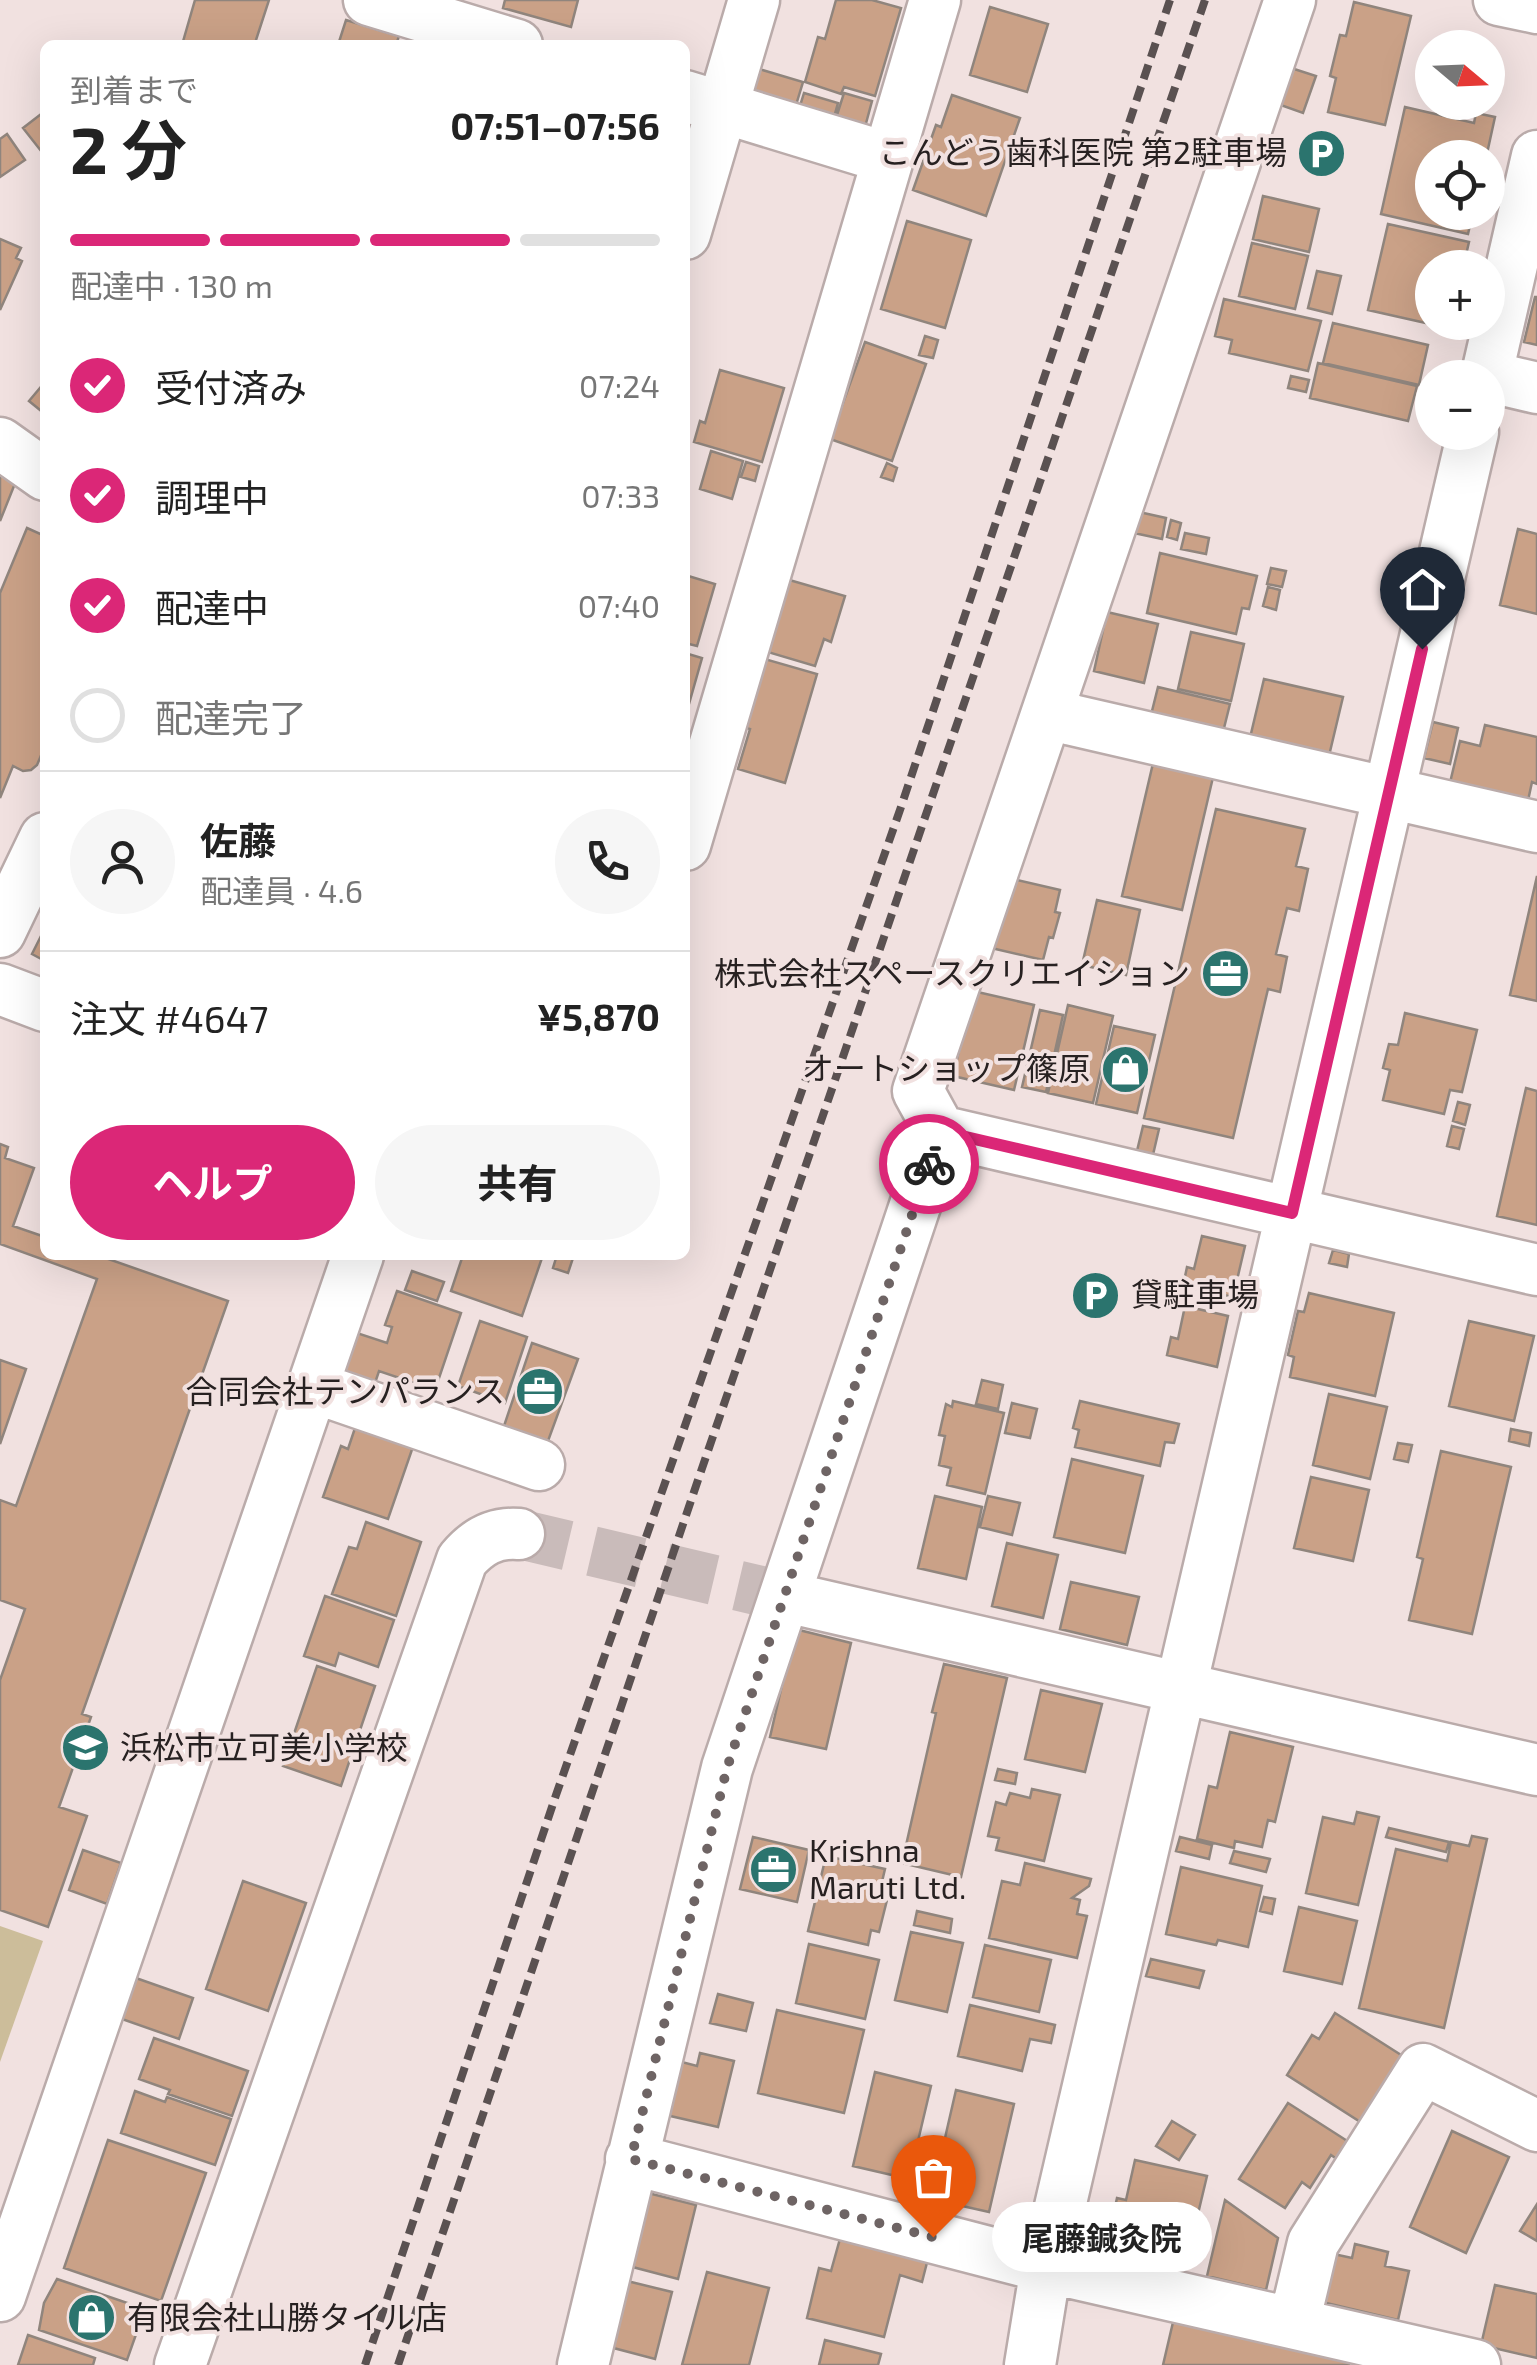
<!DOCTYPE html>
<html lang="ja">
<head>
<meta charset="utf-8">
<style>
	body { margin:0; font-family:"Exo 2","Noto Sans JP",sans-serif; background:#f6f6f6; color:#222; height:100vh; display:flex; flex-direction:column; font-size:38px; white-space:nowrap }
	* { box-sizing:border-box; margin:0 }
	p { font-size:32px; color:#767676 }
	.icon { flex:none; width:55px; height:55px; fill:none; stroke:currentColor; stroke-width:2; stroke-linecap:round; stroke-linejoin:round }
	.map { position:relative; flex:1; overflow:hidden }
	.sheet { position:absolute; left:40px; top:40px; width:650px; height:1220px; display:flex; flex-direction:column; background:#fff; border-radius:15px; box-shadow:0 10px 40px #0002 }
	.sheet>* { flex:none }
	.needle { width:65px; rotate:109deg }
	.controls { position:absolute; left:1415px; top:30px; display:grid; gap:20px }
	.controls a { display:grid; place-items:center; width:90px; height:90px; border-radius:50%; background:#fff; box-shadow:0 10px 40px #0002; font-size:50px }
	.pin { position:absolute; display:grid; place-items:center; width:85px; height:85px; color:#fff; margin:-102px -42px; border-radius:50% 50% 50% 0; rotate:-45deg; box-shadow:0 0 10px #0007 }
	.pin .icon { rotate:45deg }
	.courier { position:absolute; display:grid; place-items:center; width:100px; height:100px; margin:-50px; border:8px solid #db2777; border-radius:50%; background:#fff; color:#222; box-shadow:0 2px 12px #0007 }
	.bubble { position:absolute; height:70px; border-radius:35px; background:#fff; box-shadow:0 10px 40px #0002; font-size:32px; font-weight:700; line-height:70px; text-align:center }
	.head em { font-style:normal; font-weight:700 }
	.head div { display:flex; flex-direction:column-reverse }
	.head { display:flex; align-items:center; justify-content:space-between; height:170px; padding:0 30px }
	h1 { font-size:65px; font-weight:700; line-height:75px }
	.bar { display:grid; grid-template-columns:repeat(4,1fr); gap:15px 10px; align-content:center; height:120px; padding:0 30px }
	.bar i { height:12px; border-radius:8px; background:#e0e0e0 }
	.bar .active { background:#db2777 }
	.bar p { grid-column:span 4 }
	.line { display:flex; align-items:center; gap:25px; padding:0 30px; border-top:2px solid #e0e0e0 }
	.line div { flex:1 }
	.round { display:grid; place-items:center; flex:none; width:105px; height:105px; border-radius:52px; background:#f6f6f6 }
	ol { padding:0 30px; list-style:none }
	li { display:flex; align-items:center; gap:30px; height:110px }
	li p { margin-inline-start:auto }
	li .icon { padding:10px; border-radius:50%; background:#db2777; color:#fff; stroke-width:4 }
	li:last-child { color:#767676 }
	li i { width:55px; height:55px; border:5px solid #e0e0e0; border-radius:50% }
	.cta { display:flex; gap:20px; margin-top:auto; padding:20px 30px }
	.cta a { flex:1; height:115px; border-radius:60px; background:#db2777; color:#fff; font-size:40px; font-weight:700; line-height:115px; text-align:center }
	.cta a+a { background:#f6f6f6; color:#222 }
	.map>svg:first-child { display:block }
	.green { fill:#ccbd9a }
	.building { fill:#caa187; stroke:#90857d; stroke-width:2.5 }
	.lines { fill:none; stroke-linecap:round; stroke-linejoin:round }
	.minor-tunnel { stroke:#c9bbba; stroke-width:50; stroke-dasharray:50 25; stroke-linecap:butt }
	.minor-casing { stroke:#baabaa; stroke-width:55 }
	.minor { stroke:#fff; stroke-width:50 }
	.rail { stroke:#5a5151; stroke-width:8; stroke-dasharray:15 8; stroke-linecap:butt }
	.done { stroke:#6e6464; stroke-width:10; stroke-dasharray:0 18 }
	.route { stroke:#db2777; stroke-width:12 }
	.labels { text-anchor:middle; stroke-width:8; stroke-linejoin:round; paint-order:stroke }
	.poi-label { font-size:32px; fill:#272121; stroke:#f1e1e0; text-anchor:end }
</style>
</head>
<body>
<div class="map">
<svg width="1537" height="2365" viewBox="0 0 1537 2365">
	<rect width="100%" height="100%" fill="#f1e1e0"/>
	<path class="green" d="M0,1926L43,1941L0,2062Z"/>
	<path class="building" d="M195,0H269L255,43L260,45H182Z
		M505,0H578L571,27L503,8Z
		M836,0H872L901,8L875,96L844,87L841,94L805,82L818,37L825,39Z
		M1354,2L1411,16L1385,125L1328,112L1336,78L1330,76L1340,35L1346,36Z
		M990,7L1048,24L1027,92L970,75Z
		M346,20L399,36L396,45H338Z
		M1288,67L1316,76L1303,113L1275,103Z
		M759,69L803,82L796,105L752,92Z
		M804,93L838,103L834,117L800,106Z
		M844,93L872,101L865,127L836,118Z
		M952,95L1020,118L986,216L913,190L936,125L941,127Z
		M1405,107L1474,123L1476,113L1495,117L1486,158H1432V212H1473L1468,234L1381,214Z
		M45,111V156L23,128Z
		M7,134L25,160L0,177V139Z
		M1263,196L1319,209L1309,252L1253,239Z
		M907,221L971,240L945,328L881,309Z
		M1388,224L1469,242L1463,268H1432V322H1450L1448,328L1368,310Z
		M0,239L21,248L16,258L22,261L0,310Z
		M1252,243L1308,256L1295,309L1239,296Z
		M1317,271L1341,276L1332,314L1308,308Z
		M1535,297H1537V345L1524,342Z
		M1224,299L1321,321L1308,371L1229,353L1232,340L1215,336Z
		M1333,323L1428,345L1419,385L1323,363Z
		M925,336L938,340L933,358L919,355Z
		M865,342L926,364L892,461L830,439Z
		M1318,363L1417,386L1408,421L1310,398Z
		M720,370L784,388L762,462L694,442L700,421L705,423Z
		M1291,376L1309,380L1306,392L1288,388Z
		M45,382V414L29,401Z
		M711,451L743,461L732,499L700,489Z
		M746,462L759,466L755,481L741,477Z
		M887,463L897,468L893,481L881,477Z
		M0,474L16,481L0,521Z
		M1139,512L1166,518L1162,539L1134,533Z
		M1171,520L1181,523L1177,540L1167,537Z
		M27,528L45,536V746L37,765L31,770L23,771L13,766L0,798V593Z
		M1518,529L1537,534V614L1500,605Z
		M1185,533L1209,538L1206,554L1181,549Z
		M1160,553L1257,576L1249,609L1242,608L1236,634L1147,613Z
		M1271,568L1286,571L1282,587L1267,584Z
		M685,575L715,584L697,646L685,643Z
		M779,577L845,596L831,642L824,639L815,666L758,649Z
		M1268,587L1280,590L1276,610L1263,606Z
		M1107,612L1158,624L1144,683L1094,671Z
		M1191,632L1244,644L1231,701L1178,689Z
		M685,653L702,658L685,718Z
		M754,656L817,674L785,783L738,769L750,729L734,724Z
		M1264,679L1343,697L1328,760L1249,742Z
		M1158,687L1230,704L1221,740L1149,723Z
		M1433,722L1458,728L1450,764L1424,758Z
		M1485,725L1537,737V784L1532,782L1526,810L1448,791L1460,741L1480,746Z
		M1154,759L1214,773L1182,910L1122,896Z
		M1216,809L1305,829L1296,866L1308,869L1299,911L1287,908L1276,954L1287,957L1280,992L1268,989L1233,1138L1144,1118Z
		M1537,876V1001L1510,995Z
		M1004,877L1060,890L1055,912L1060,913L1053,938L1049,937L1043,960L987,947Z
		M1097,900L1140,910L1126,975L1082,965Z
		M45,928V961L32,954Z
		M973,991L1034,1005L1014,1090L953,1076Z
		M1068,1005L1113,1016L1093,1103L1048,1093Z
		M1040,1010L1063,1015L1046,1092L1022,1087Z
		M1405,1013L1477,1030L1462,1092L1450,1090L1444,1114L1383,1100L1390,1070L1383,1068L1389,1044L1398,1045Z
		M1114,1026L1155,1035L1137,1113L1096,1104Z
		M1526,1088L1537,1091V1225L1497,1216Z
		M1458,1102L1470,1105L1465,1125L1453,1121Z
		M1143,1126L1159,1129L1152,1159L1136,1155Z
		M1452,1126L1464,1129L1459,1149L1447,1146Z
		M0,1144L8,1147L5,1158L34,1168L13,1226L45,1237V1255H97L228,1301L82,1714L91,1717L59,1807L87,1816L48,1927L0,1910V1680L25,1609L0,1600V1500L16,1506L97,1279L0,1244Z
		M1202,1236L1245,1246L1233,1297L1183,1286L1187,1267L1194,1269Z
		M1333,1250L1349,1254L1347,1267L1329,1263Z
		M463,1255H543L522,1316L451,1291Z
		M557,1255H574L568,1273L553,1268Z
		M412,1271L444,1282L437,1301L405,1290Z
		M397,1291L461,1313L435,1390L379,1371L372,1392L340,1382L357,1333L387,1343L392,1327L385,1325Z
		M1309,1293L1394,1313L1375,1396L1290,1377L1294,1357L1288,1355L1298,1311L1304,1312Z
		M1185,1306L1228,1316L1217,1367L1167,1355L1171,1337L1178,1339Z
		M480,1321L527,1337L505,1403L458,1386Z
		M1469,1321L1534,1336L1514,1421L1449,1406Z
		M532,1343L578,1359L548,1441L504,1426Z
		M0,1360L26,1369L0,1444Z
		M982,1380L1003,1385L998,1409L976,1404Z
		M1329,1394L1387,1407L1370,1479L1313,1465Z
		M953,1401L1004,1413L985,1494L947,1485L951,1468L939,1465L945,1436L939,1435L946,1404L952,1407Z
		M1080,1401L1179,1424L1174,1443L1165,1442L1160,1466L1075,1447L1079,1430L1073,1428Z
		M1012,1403L1037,1409L1030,1438L1005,1433Z
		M358,1419L416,1438L388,1519L323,1497L341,1446L348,1449Z
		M1511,1429L1531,1433L1529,1446L1509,1441Z
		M1398,1443L1412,1445L1408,1462L1394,1459Z
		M1441,1451L1511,1467L1472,1634L1409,1620L1423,1559L1417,1557Z
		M1072,1459L1143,1476L1125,1553L1054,1537Z
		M1311,1477L1369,1490L1353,1561L1294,1548Z
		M935,1496L982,1507L966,1579L918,1568Z
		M988,1496L1020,1503L1012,1535L980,1527Z
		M366,1522L421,1542L396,1616L332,1594L349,1547L357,1549Z
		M1007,1543L1058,1555L1043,1618L992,1606Z
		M1071,1582L1139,1597L1127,1645L1060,1629Z
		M325,1596L394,1620L378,1667L339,1653L335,1666L304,1656Z
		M795,1629L851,1643L826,1749L770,1737Z
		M944,1664L1007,1678L961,1877L902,1863L936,1713L932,1712Z
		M317,1666L375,1686L341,1786L283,1766Z
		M1041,1690L1102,1704L1085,1772L1025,1759Z
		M1230,1732L1293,1747L1275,1822L1268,1820L1262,1847L1235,1841L1234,1848L1197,1839L1209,1786L1217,1788Z
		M998,1769L1017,1773L1015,1784L995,1780Z
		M1032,1789L1060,1795L1044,1861L996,1850L999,1838L988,1836L996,1802L1006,1805L1010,1793L1030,1798Z
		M1357,1812L1379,1817L1358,1905L1306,1893L1323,1817L1354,1824Z
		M1389,1828L1449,1842L1446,1852L1386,1837Z
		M1472,1836L1487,1839L1444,2028L1359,2008L1396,1849L1447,1861L1451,1842L1469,1846Z
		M753,1837L809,1850L797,1902L740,1889Z
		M1180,1837L1212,1845L1209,1859L1176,1851Z
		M83,1850L121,1863L107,1904L69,1890Z
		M1234,1851L1270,1859L1266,1872L1230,1863Z
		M826,1856L885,1869L881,1886L890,1888L879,1932L871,1930L868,1945L808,1931Z
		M1025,1863L1091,1879L1089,1886L1072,1898L1080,1900L1077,1914L1087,1916L1077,1958L989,1938L1002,1881L1020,1885Z
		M1181,1867L1262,1886L1248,1947L1218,1940L1216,1945L1166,1934Z
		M243,1881L306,1903L268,2011L206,1989Z
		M1264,1897L1275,1899L1272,1914L1260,1911Z
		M1299,1907L1357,1921L1342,1984L1284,1971Z
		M917,1911L952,1919L950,1933L914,1925Z
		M911,1932L963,1943L947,2012L895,2000Z
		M809,1944L879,1960L865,2019L796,2003Z
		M985,1945L1051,1960L1039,2012L973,1997Z
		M1151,1959L1204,1971L1199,1988L1146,1976Z
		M133,1977L193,1998L179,2039L119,2018Z
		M718,1994L753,2003L746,2031L710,2023Z
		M970,2005L1055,2025L1051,2043L1030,2039L1022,2071L958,2056Z
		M777,2010L864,2030L844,2113L758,2093Z
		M1335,2013L1409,2060L1362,2123L1287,2075L1312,2035L1319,2039Z
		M154,2038L248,2071L232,2116L168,2094L170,2090L139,2079Z
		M700,2053L734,2061L718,2127L666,2115L678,2061L697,2066Z
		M875,2072L931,2086L909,2179L853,2166Z
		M956,2090L1014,2104L989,2212L931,2199Z
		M135,2091L165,2102L167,2097L231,2119L215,2165L121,2133Z
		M1288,2103L1363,2151L1351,2169L1331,2155L1310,2188L1302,2182L1285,2208L1239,2179Z
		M1172,2121L1195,2135L1179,2160L1156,2146Z
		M1452,2131L1509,2157L1466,2253L1410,2227Z
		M108,2140L206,2173L161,2301L64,2268Z
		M1135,2160L1207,2176L1192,2239L1185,2237L1178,2270L1105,2253L1117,2198L1126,2200Z
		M644,2192L696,2205L678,2279L625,2265Z
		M1225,2200L1278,2238L1266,2290L1207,2276Z
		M1537,2204V2241L1520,2231Z
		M843,2228L930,2251L922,2282L900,2275L884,2337L807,2318L819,2268L831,2271Z
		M1355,2244L1388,2252L1385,2266L1409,2271L1398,2320L1318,2301L1329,2253L1352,2258Z
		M707,2272L769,2288L749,2365H682Z
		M57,2279L145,2309L127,2360L39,2330L44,2303Z
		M623,2280L672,2292L655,2359L606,2346Z
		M1495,2285L1537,2294V2358L1481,2345Z
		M1174,2318L1350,2359L1349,2365H1163Z
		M28,2335L95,2358L93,2365H18Z
		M825,2340L881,2354L878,2365H819Z"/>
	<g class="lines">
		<path class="minor-tunnel" d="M519,1534L799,1600"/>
		<defs>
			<path id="minor" d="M369,0L517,45
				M1499,0L1537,8
				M685,96L888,158
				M685,234L754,0
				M1486,376L1537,388
				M1486,378L1537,156
				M0,443L45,475
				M1048,711L1072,720L1537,827
				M685,845L935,0
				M0,932L45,838
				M0,989L45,1006
				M940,1131L1537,1270
				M313,1387L539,1465
				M799,1600L1537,1770
				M631,2159L1046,2267L1475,2365
				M0,2296L358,1255
				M1294,2323L1313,2243L1423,2069L1537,2126
				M180,2365L462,1560C477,1542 494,1532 519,1534
				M583,2365L727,1768L940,1131L918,1091L1290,0
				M1030,2365L1046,2267L1473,432"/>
		</defs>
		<use href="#minor" class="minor-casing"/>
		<use href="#minor" class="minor"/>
		<path class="rail" d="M365,2365L556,1795L901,807L1170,0
			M398,2365L698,1480L1205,0"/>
	</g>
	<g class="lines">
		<path class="done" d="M929,1164L727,1768L631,2159L933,2237"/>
		<path class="route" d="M929,1164L940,1131L1292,1213L1422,649"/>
	</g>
	<defs>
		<symbol id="parking-disc" viewBox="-11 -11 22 22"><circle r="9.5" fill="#2b746e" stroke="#f1e1e0"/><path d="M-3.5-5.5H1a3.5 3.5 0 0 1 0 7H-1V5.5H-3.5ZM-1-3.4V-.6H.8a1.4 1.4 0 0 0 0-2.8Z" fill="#fff"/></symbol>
		<symbol id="office-disc" viewBox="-11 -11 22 22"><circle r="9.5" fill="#2b746e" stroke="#f1e1e0"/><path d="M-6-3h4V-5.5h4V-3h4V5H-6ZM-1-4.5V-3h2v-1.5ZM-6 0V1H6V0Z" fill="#fff"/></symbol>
		<symbol id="shop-disc" viewBox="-11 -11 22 22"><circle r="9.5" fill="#2b746e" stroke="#f1e1e0"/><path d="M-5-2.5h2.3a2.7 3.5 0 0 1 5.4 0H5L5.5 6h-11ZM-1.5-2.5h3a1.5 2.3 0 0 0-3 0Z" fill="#fff"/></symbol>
		<symbol id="school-disc" viewBox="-11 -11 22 22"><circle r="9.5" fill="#2b746e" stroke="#f1e1e0"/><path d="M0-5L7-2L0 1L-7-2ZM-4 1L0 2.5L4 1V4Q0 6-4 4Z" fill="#fff"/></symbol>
	</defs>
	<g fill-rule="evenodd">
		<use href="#parking-disc" x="1294" y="126" width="55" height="55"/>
		<use href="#office-disc" x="1198" y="946" width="55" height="55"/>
		<use href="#shop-disc" x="1098" y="1042" width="55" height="55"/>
		<use href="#parking-disc" x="1068" y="1268" width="55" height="55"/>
		<use href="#office-disc" x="512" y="1364" width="55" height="55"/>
		<use href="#school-disc" x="58" y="1720" width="55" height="55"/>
		<use href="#office-disc" x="746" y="1842" width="55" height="55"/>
		<use href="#shop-disc" x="64" y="2290" width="55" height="55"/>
	</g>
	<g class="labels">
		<g class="poi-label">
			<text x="1287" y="164">こんどう歯科医院 第2駐車場</text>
			<text x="1190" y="985">株式会社スペースクリエイション</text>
			<text x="1090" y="1080">オートショップ篠原</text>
			<text x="1131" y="1306" text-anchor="start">貸駐車場</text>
			<text x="505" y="1403">合同会社テンパランス</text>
			<text x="120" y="1759" text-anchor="start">浜松市立可美小学校</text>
			<text x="809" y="1862" text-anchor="start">Krishna<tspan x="809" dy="37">Maruti Ltd.</tspan></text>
			<text x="127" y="2329" text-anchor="start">有限会社山勝タイル店</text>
		</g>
	</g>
</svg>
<div class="controls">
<a><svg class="needle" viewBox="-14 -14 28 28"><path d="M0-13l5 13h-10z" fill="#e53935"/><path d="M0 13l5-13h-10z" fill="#767676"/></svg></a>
<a><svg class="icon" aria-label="locate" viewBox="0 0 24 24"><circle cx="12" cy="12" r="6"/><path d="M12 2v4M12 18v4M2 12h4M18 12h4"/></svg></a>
<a>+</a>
<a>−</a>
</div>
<div class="pin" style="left:933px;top:2237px;background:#ea580c"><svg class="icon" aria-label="bag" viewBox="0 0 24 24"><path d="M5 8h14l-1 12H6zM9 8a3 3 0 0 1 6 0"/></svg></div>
<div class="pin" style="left:1422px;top:649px;background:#1f2937"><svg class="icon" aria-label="home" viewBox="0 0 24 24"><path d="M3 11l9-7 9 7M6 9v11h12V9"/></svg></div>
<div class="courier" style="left:929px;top:1164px"><svg class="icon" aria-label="bike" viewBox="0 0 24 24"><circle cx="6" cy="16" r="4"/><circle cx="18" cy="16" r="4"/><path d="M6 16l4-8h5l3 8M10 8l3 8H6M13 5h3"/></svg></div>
<div class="bubble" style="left:992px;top:2202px;width:220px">尾藤鍼灸院</div>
<section class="sheet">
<div class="head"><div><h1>2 分</h1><p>到着まで</p></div><em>07:51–07:56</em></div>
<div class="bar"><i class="active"></i><i class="active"></i><i class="active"></i><i></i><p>配達中 · 130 m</p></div>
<ol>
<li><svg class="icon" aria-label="check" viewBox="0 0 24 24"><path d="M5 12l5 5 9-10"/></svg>受付済み<p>07:24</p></li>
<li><svg class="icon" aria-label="check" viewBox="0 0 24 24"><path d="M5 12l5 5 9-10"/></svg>調理中<p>07:33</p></li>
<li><svg class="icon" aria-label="check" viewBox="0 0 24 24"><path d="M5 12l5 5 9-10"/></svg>配達中<p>07:40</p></li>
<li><i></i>配達完了</li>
</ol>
<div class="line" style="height:180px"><a class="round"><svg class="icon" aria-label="person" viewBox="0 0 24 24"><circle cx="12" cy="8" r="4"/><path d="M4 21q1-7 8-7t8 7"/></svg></a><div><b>佐藤</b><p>配達員 · 4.6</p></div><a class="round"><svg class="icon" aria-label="phone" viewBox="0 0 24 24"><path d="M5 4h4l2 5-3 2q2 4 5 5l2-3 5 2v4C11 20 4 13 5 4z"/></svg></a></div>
<div class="line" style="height:130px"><div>注文 #4647</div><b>¥5,870</b></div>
<div class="cta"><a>ヘルプ</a><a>共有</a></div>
</section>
</div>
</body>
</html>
